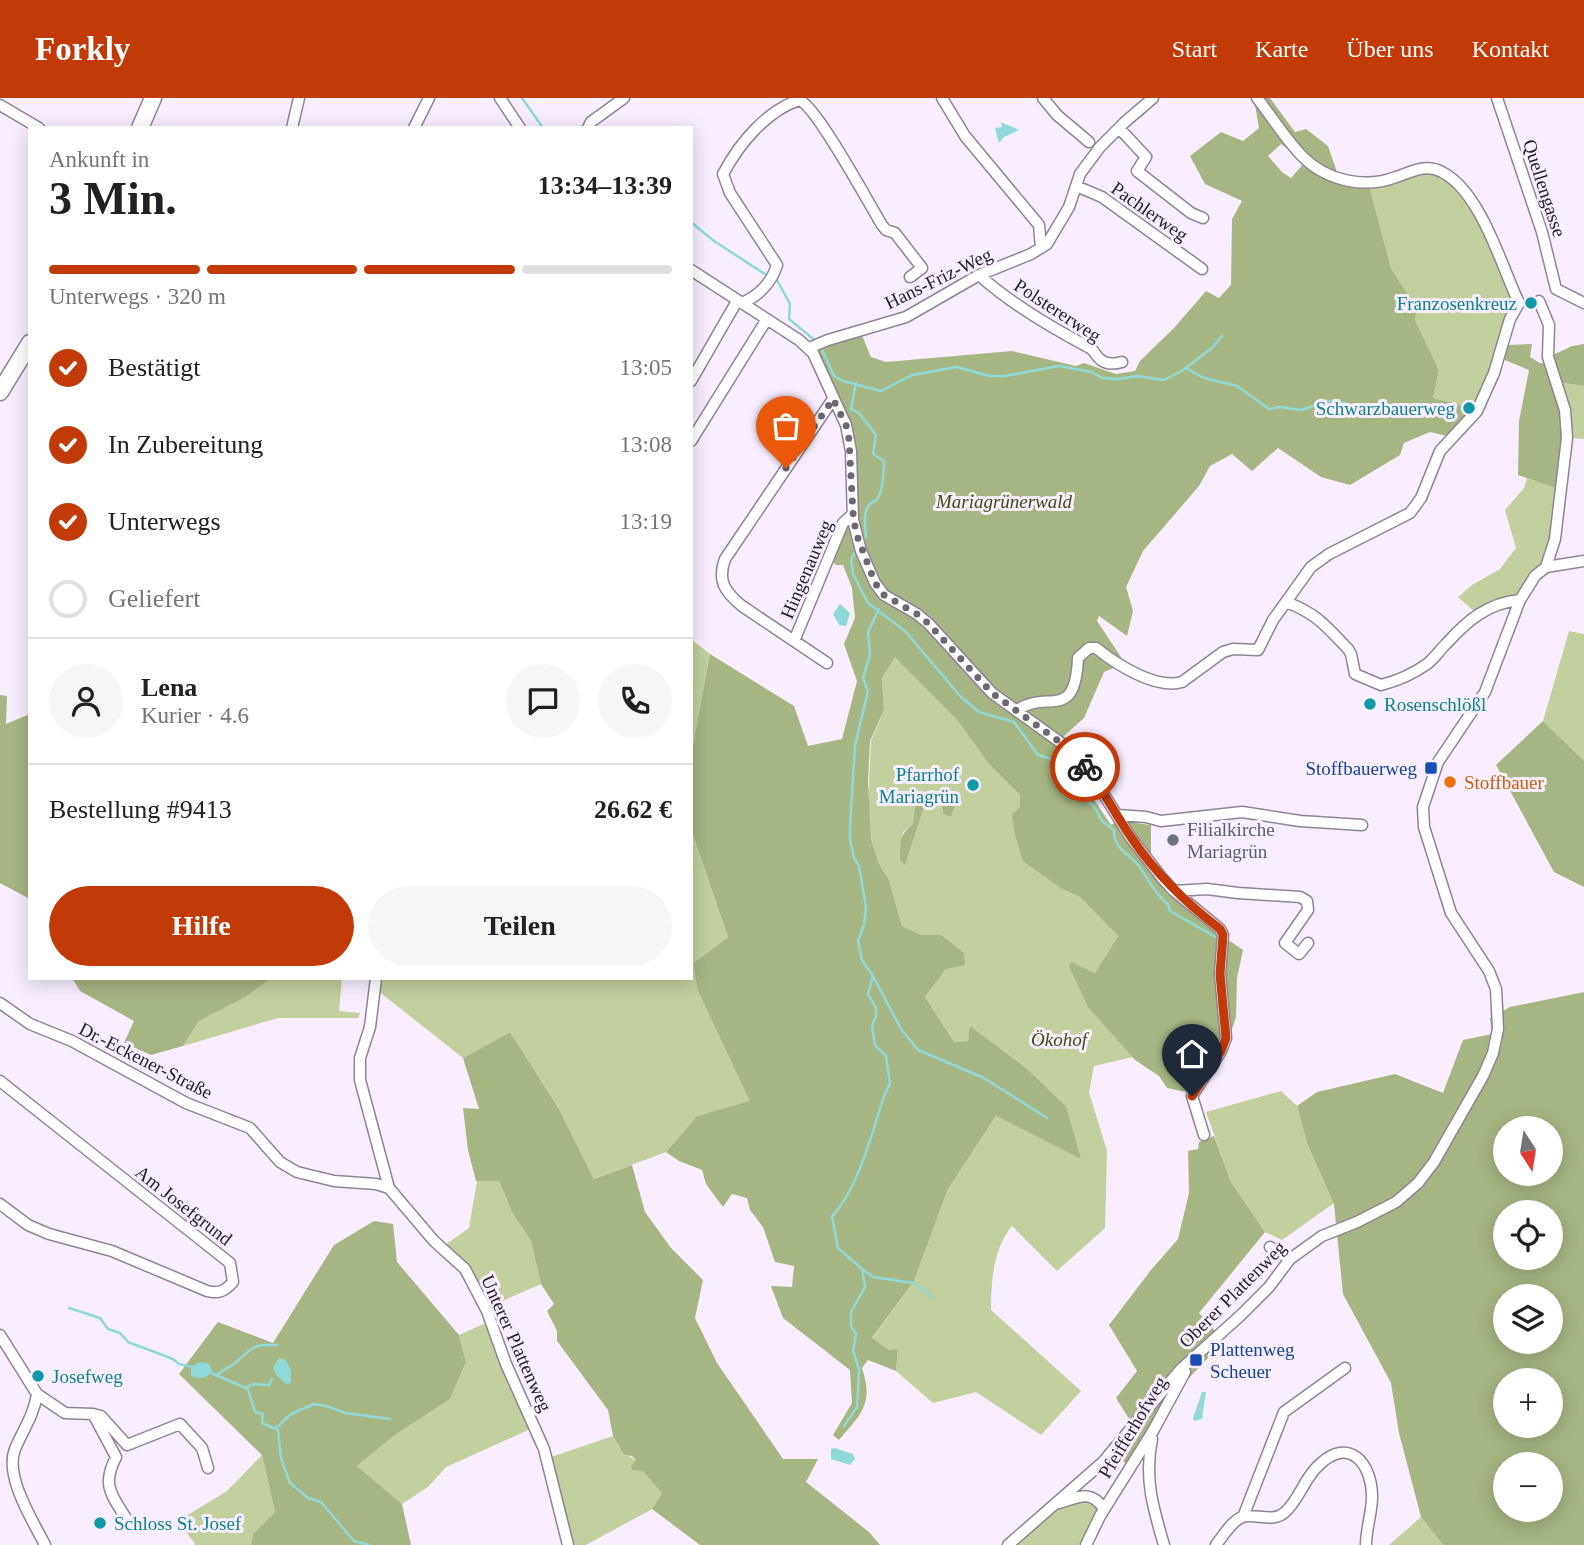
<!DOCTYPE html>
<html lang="de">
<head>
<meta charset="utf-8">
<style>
	body { margin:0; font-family:"Times New Roman",serif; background:#f6f6f6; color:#202124; height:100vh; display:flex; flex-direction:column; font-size:26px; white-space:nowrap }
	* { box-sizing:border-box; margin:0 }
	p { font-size:23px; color:#757577 }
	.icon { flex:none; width:38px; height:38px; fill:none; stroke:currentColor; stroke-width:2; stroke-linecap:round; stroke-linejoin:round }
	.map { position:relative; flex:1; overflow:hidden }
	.panel { position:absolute; left:28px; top:28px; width:665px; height:854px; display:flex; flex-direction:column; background:#fff; border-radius:0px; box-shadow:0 4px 18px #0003 }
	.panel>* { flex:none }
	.needle { width:46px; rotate:168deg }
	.buttons { position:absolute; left:1493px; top:1018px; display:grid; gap:14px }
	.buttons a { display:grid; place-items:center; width:70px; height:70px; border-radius:50%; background:#fff; box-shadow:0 4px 18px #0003; font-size:35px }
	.pin { position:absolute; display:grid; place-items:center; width:60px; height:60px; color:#fff; margin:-72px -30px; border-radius:50% 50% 50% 0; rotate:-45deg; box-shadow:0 0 7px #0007 }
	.pin .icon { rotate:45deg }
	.courier { position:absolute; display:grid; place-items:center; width:70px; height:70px; margin:-35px; border:5px solid #c23a08; border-radius:50%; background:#fff; color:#222; box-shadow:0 2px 9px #0007 }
	.summary em { font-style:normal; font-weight:700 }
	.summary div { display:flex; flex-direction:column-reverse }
	.summary { display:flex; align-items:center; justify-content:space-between; height:119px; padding:0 21px }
	h1 { font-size:46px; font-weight:700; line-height:52px }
	.bar { display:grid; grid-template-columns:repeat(4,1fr); gap:10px 7px; align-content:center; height:84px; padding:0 21px }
	.bar i { height:9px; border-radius:5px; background:#e0e0e0 }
	.bar .active { background:#c23a08 }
	.bar p { grid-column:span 4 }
	.line { display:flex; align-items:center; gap:18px; padding:0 21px; border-top:2px solid #e0e0e0 }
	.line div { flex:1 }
	.round { display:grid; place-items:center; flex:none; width:74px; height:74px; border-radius:37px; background:#f6f6f6 }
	ol { padding:0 21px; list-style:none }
	li { display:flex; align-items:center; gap:21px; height:77px }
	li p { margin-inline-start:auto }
	li .icon { padding:7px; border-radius:50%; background:#c23a08; color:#fff; stroke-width:4 }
	li:last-child { color:#757577 }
	li i { width:38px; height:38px; border:4px solid #e0e0e0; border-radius:50% }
	.cta { display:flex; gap:14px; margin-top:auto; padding:14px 21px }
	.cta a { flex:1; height:80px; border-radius:42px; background:#c23a08; color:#fff; font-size:28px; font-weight:700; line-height:80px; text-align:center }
	.cta a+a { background:#f6f6f6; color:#202124 }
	header { display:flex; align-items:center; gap:42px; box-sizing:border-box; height:98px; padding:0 35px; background:#c23a08; color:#fff }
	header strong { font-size:33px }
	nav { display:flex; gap:38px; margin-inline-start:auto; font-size:24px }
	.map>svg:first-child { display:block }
	.green { fill:#c1d09d; fill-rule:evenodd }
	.forest { fill:#a6b682; fill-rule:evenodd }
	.water { fill:#8fd9d9 }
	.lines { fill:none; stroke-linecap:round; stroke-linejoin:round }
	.stream { stroke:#8fd9d9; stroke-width:2.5 }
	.minor-casing { stroke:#8f8496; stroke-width:13 }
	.primary-casing { stroke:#8f8496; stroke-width:19 }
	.minor { stroke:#fff; stroke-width:10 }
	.primary { stroke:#fff; stroke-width:16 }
	.done { stroke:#6e6772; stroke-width:7; stroke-dasharray:0 12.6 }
	.route { stroke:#c23a08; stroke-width:9 }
	.culture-dot { fill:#0f9aa8; stroke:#f8eeff; stroke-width:2.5 }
	.transit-dot { fill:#1a4fb4; stroke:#f8eeff; stroke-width:2.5 }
	.food-dot { fill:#e8710a; stroke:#f8eeff; stroke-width:2.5 }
	.worship-dot { fill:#6b7280; stroke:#f8eeff; stroke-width:2.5 }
	.labels { text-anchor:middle; stroke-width:6; stroke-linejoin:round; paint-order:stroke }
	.street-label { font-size:19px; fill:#231e26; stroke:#f8eeff }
	.culture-label { font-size:19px; fill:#0d838f; stroke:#f8eeff; text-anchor:end }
	.park-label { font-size:19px; font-style:italic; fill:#3e4c11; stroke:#f8eeff }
	.transit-label { font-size:19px; fill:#164399; stroke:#f8eeff; text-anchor:end }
	.food-label { font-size:19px; fill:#c56008; stroke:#f8eeff; text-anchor:start }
	.worship-label { font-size:19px; fill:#5b616d; stroke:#f8eeff; text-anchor:start }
</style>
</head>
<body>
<header>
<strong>Forkly</strong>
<nav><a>Start</a><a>Karte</a><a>Über uns</a><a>Kontakt</a></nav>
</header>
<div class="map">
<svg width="1584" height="1447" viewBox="0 0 1584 1447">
	<rect width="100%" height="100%" fill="#f8eeff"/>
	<path class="green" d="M1435,74C1479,103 1495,160 1514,206L1479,303L1467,302L1465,308L1433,300L1439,272L1415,222L1417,211L1391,170L1370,91L1396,85L1412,75Z
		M1546,265L1557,284L1584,288V341L1569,340L1561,343L1562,329Z
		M1527,380L1558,391L1552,436L1544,460L1515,499L1474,513L1458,499L1472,487L1500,471L1516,450L1505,412L1524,390Z
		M1569,533L1584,536V663L1543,623Z
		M691,541L710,556L691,657Z
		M895,558L957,622L989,666L1020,697V709L1062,791L1080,799L1118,838L1095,875L1072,865L1115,938L1133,959L1094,968L1089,994L1107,1053L1105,1130L1057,1173L1012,1128C993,1151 991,1184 991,1212L1081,1293L1041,1337L976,1294L933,1305L896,1273L898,1251L889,1252L872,1241L914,1183L948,1091L996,1018L1080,1060L1066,1008L1025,969L971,929L968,943L954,945L925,899L946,871L941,837H921L902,828L889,782L879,766L871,741L868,706L871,643L884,612L882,580ZM921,695L958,701L951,719L943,716L942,707L938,703H930L924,709L905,766L900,762L903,734L913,726L925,702Z
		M691,731L728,839L695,865L697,891L751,1004L697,1018L666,1054L594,1081L559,1011L510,934L463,960L377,892L379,880H691Z
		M272,880H342L339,913L360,915L358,920H278L183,948L199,923L244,900Z
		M1281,993L1297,1008L1307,1045L1334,1105L1282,1142L1265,1134L1231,1084L1206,1014Z
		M477,1083H499L512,1114L531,1143L541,1186L489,1209L535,1329L446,1369L428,1389L402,1406L357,1368L395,1337L450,1301L466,1264L459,1237L488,1224L465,1171L441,1150L469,1130Z
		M613,1338L624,1357C639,1358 652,1383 662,1395L652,1411L586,1447H568L551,1359Z
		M262,1357L275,1414L253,1436L251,1447H194L195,1446L178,1423L227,1393Z
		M1089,1402L1098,1409L1083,1447H1014C1037,1425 1056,1406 1089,1402Z
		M1421,1419L1443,1447H1389Z"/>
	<path class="forest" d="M1258,0H1270L1295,34L1306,31L1328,48L1337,74L1307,64C1329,80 1343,88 1370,91L1391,170L1417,211L1415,222L1439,272L1433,300L1465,308V312L1473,314L1447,338L1430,334L1404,345L1400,357L1350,387L1321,379L1278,350L1252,373L1232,356L1210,368L1199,388L1143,453L1126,489L1133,513L1127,538L1099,518L1097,523L1125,565L1104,574L1084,620L1056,645L1111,727L1118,723L1151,727V757L1162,774L1166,794L1211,830L1243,852L1237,880L1236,919L1223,958L1191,995L1167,990L1159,978L1135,962L1088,909L1069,868L1071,864L1095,875L1118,838L1080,799L1062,791L1023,763L1015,737L1012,717L1020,709V697L989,666L957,622L895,559L882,580L884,612L870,643L868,684L871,741L879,766L889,782L902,828L921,837H941L964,855L965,867L946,871L925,899L954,944L968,943L970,928L1025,969L1066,1008L1081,1061L996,1018L948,1091L914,1183L872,1240L889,1252L898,1251L896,1273L868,1262L862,1270C874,1306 861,1316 839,1342L833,1337L852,1305L850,1272L783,1220L771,1188L792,1189L794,1168L775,1164L763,1129L750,1112L747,1100L732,1096L723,1109L706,1086L702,1072L679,1063L666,1054L697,1018L750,1003L697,891L694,865L728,839L691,731V657L710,556L794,608L808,648L842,641L857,583L844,546L855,520L852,490L843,467H836L830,461L856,394V350L851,325L834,294L815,251L861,235L871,259L886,264L1012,253L1076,268L1084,265L1116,276L1135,273L1140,263L1174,230L1206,193L1219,200L1231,187L1232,121L1242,103L1205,86L1190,58L1221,34L1243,43L1259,30L1255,7ZM1281,46L1305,64L1291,80L1282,74L1268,58Z
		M1532,246L1530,259L1540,265H1546L1559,308L1562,329L1558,391L1518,377L1519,323L1529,272L1505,262L1507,247Z
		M1584,246V288L1557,284L1553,257L1572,248Z
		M0,597L7,598L6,626L30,616V801L0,785Z
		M1543,623L1584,663V789L1554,774L1496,667Z
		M921,694L958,701L951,719L943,716L942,707L938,703H930L926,710L924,709L905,767L900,762C901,744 898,738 913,726L916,705L925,702Z
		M72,880H272L244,900L199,923L183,948L151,957L124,945L134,923L80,893Z
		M1584,894V1447H1443L1421,1419L1399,1335L1391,1285L1343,1196L1334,1106L1307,1045L1297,1008L1317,994L1395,976L1443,995L1463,942L1492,936L1490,920L1510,909ZM1505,1031H1550V1076H1505ZM1505,1115H1550V1160H1505ZM1505,1199H1550V1244H1505ZM1505,1283H1550V1328H1505ZM1505,1367H1550V1412H1505Z
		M510,934L559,1011L594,1081L632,1067L645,1114L671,1150L703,1182L695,1220L717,1265L783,1361H818L806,1384L869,1434L880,1447H700L652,1411L662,1395L643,1373L632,1372L631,1368L636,1362L632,1358L624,1357L613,1338L608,1312L557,1243V1233L547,1213L554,1206L541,1186L531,1143L512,1114L499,1083H476L468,1052L463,1010L479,1011L463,960Z
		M1214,1038L1231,1084L1265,1134L1199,1215L1227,1246L1207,1261L1158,1313L1126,1366L1108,1347L1131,1324L1116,1300L1137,1273L1109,1227L1151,1172L1178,1141L1189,1095L1188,1053L1198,1051L1199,1044Z
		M374,1123L393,1126L397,1164L459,1237L466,1264L450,1301L395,1337L357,1368L402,1406L411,1447H251L253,1436L275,1414L262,1357L179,1276L218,1224L273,1245L334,1147Z"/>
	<path class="water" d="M1001,24L1019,32L1004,39L999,45L995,30L1002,29Z
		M840,506L850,515L846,528L839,527L833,516Z
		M279,1260L285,1261L291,1272V1285L286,1286L276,1277L273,1270Z
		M200,1264L208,1265L212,1272C208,1281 200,1281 191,1278V1269Z
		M1202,1294H1206L1202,1321L1194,1323L1193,1320Z
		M835,1350L853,1356L855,1361L850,1367L831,1361V1351Z"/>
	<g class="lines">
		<path class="stream" d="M522,0L543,30
			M691,124L714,143L768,178
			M777,182L790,206L789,221L817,244
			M821,249L834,278L843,283L881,293L912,277L957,269L989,278H1005L1059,268L1092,274L1102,280L1119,281L1137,278L1164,282L1183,272L1213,249L1222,238
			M1186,270L1204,280L1237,288L1269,311L1280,309L1301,312L1328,303L1345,305
			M856,285L851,311L859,315L876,337L873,356L884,363C884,376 883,391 877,402C861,407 865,425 866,439L862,441
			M857,450L851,462L853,476L868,505L905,533L961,599L979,614L1014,624L1038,657L1063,664L1068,680L1084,701L1094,708L1102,723L1114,732C1113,751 1129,755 1139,768C1146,777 1150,787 1158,796C1163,803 1169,804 1170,813L1219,841
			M874,880L901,931L918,952L984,980L1047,1020
			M862,1171L873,1179L914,1185L934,1200
			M69,1210L100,1220L108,1231L120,1235L128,1244L173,1261L179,1266L193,1269
			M209,1274L248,1291L255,1314L263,1316L262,1325L278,1332L281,1360L290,1385L308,1400L321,1404L354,1443L369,1447
			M216,1278C223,1271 229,1270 235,1265C251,1251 254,1245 277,1247
			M245,1290L253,1286L269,1287L272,1281
			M844,1328L857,1309L858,1295L859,1271L853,1253L856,1236L851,1228V1214L865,1189L862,1171L838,1150L832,1118C854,1096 869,1047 878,1017C882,1005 883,997 890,986L886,958L875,947L872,928L876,918V910L868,896L873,878L862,862L858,843L864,827L866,809L859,768L854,760L850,742V727L855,648L868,593L863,580L870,557L868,534L879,511
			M276,1330L291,1316L314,1306L327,1308L345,1315L390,1321"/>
		<defs>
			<path id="minor" d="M500,0L520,30
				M942,0L965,38L1039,127L1041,150
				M1043,0L1057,17L1089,44
				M1257,0C1272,19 1286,42 1303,59C1327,83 1365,91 1396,79C1411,74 1426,65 1442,74C1481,94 1501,167 1519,205
				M1497,0L1542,134L1556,191
				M0,7L39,30
				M292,30L299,0
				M414,30L429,0
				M588,30L591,24L624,0
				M1119,30L1146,59L1137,73L1191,115L1203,120
				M1076,88L1102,99L1202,171
				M691,172L799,242L813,255L846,327L851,353L853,422L861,453L875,485L884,497L917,516L929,526L992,595L1064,647L1093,679L1131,740L1162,780L1174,793L1220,831L1223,837L1220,876L1226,940L1221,953L1192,998L1204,1037
				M979,177C1011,206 1052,230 1090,250C1095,253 1096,259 1101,262C1107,267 1115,266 1122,264
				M1556,191L1584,205
				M741,205C758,199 772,184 777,167L730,95L723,76C739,46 766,13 799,2C816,7 869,106 882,127L886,132L895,135L922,170L910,179
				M809,250L828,242L906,219L979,177L1031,156L1047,146L1069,109L1080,76L1100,49L1125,24L1153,0
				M691,283L737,203
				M691,343L767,221
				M1546,469L1584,463
				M1286,504C1316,515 1326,528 1348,551L1351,556L1355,576L1381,587C1397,583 1413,576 1427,566C1434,561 1439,553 1446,546C1467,523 1487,505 1520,502
				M794,543L843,425L853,416
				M827,565L742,508C725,494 717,483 725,461L833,301
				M1017,612C1048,591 1075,625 1078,560L1089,550H1096C1116,566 1156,592 1182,584L1223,554L1233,551L1258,552L1273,522L1311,469L1329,456L1410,415L1421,400L1440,353L1477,313L1494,275L1510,221L1519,205
				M1117,717L1146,719L1161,723L1242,714L1300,723L1362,727
				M1174,793L1207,791L1238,795L1300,799L1307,803L1308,812L1285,845L1299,856L1308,845
				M376,880L370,929L360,960V982L389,1090L434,1143L465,1171L487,1213L506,1266L544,1351L568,1447
				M0,905L30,926L72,943L186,1005L250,1030L280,1064L297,1074L334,1083L376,1086L389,1090
				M0,983L230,1165L233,1184C225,1193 219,1196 207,1193L112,1153L49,1136L28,1127L0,1106
				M1270,1149L1290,1161
				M0,1237L37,1296L65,1315L93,1316L101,1318L127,1347L180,1326L202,1350L208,1370
				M37,1296C34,1317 23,1332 15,1351C4,1378 33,1423 45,1447
				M93,1316L116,1359C101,1388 112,1397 127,1422
				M1152,1341C1144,1380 1153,1410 1164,1447
				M1059,1405C1079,1399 1091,1391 1104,1411
				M1243,1419L1284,1314L1345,1270
				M1008,1447L1103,1364L1180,1272L1241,1217L1269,1189L1290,1161L1322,1138L1357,1124L1396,1104L1418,1085L1434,1064L1483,978L1493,955L1498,931L1496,891L1489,873L1451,815L1424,729L1423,709L1438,664L1485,594L1520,502L1535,478L1546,469L1555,441L1567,340L1565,312L1548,259L1549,227L1539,203
				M1086,1447L1100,1418L1153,1333L1185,1274
				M1216,1447C1222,1439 1232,1423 1242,1419C1255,1415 1272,1425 1284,1415C1299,1403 1304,1380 1319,1367C1349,1338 1372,1365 1372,1399C1372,1415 1366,1430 1366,1447"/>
			<path id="primary" d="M140,30L153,0
				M0,294L30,245"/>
		</defs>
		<use href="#minor" class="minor-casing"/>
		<use href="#primary" class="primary-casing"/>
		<use href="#minor" class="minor"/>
		<use href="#primary" class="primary"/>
	</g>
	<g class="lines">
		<path class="done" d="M786,370L833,301L846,327L849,341L853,415L856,435L875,485L884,497L917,516L929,526L992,595L1064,647L1085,669"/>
		<path class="route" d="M1085,669C1103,691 1116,718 1133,742C1157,777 1186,805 1220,831L1223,837L1220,876L1226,940L1221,953L1192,998"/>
	</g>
	<g class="culture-dot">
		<circle cx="1531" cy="205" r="7"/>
		<circle cx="1469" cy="310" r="7"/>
		<circle cx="1370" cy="606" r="7"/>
		<circle cx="973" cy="687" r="7"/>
		<circle cx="38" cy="1278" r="7"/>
		<circle cx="100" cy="1425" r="7"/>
	</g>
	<g class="transit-dot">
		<rect x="1424" y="663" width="14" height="14" rx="3.5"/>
		<rect x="1189" y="1255" width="14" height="14" rx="3.5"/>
	</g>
	<circle class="food-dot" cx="1450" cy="684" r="7"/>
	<circle class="worship-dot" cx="1173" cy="742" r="7"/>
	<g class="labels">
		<g class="street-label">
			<text transform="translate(1545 90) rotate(72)" y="7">Quellengasse</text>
			<text transform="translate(1150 113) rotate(35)" y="7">Pachlerweg</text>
			<text transform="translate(938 180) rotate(-26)" y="7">Hans-Friz-Weg</text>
			<text transform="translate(1058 212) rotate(33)" y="7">Polstererweg</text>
			<text transform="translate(806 471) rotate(-67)" y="7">Hingenauweg</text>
			<text transform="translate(146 962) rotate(27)" y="7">Dr.-Eckener-Straße</text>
			<text transform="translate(184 1107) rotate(38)" y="7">Am Josefgrund</text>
			<text transform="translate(1232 1196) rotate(-45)" y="7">Oberer Plattenweg</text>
			<text transform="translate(517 1245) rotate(66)" y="7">Unterer Plattenweg</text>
			<text transform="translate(1132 1329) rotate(-59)" y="7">Pfeifferhofweg</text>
		</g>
		<g class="culture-label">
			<text x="1517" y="212">Franzosenkreuz</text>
			<text x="1455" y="317">Schwarzbauerweg</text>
			<text x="1384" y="613" text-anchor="start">Rosenschlößl</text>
			<text x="959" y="683">Pfarrhof<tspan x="959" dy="22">Mariagrün</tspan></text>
			<text x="52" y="1285" text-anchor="start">Josefweg</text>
			<text x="114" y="1432" text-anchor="start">Schloss St. Josef</text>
		</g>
		<g class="park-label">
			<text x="1004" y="410">Mariagrünerwald</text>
			<text x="1059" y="948">Ökohof</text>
		</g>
		<g class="transit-label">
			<text x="1417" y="677">Stoffbauerweg</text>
			<text x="1210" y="1258" text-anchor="start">Plattenweg<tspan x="1210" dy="22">Scheuer</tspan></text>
		</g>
		<g class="food-label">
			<text x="1464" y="691">Stoffbauer</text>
		</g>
		<g class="worship-label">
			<text x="1187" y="738">Filialkirche<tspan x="1187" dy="22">Mariagrün</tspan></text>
		</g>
	</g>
</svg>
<div class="buttons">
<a><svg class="needle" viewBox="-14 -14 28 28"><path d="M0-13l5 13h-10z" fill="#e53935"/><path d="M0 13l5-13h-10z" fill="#757577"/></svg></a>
<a><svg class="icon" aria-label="locate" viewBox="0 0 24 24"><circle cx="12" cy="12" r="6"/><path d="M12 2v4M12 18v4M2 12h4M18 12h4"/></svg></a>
<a><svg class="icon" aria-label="layers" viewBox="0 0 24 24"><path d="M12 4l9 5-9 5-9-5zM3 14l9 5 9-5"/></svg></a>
<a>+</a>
<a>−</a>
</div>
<div class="pin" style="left:786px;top:370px;background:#ea580c"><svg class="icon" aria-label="bag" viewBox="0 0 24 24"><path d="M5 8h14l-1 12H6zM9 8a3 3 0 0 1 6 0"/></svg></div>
<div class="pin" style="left:1192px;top:998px;background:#1f2937"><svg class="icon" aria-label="home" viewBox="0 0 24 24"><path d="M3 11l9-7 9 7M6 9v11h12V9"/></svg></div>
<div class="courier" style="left:1085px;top:669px"><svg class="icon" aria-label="bike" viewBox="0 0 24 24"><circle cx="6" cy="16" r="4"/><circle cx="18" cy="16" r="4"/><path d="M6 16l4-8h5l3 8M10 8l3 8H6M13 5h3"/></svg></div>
<section class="panel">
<div class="summary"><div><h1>3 Min.</h1><p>Ankunft in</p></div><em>13:34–13:39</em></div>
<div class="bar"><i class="active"></i><i class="active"></i><i class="active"></i><i></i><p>Unterwegs · 320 m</p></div>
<ol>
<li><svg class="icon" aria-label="check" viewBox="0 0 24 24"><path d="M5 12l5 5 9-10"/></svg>Bestätigt<p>13:05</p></li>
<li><svg class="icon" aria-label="check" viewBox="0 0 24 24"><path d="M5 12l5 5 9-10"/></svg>In Zubereitung<p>13:08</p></li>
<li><svg class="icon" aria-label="check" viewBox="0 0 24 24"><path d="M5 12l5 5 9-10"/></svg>Unterwegs<p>13:19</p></li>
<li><i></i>Geliefert</li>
</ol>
<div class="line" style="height:126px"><a class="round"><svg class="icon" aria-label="person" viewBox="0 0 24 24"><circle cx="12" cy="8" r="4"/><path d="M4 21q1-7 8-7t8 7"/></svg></a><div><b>Lena</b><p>Kurier · 4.6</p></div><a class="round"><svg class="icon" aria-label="chat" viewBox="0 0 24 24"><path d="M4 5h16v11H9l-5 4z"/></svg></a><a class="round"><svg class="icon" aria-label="phone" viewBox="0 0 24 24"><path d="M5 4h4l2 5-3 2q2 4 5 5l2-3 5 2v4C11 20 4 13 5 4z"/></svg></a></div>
<div class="line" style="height:91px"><div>Bestellung #9413</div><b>26.62 €</b></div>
<div class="cta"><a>Hilfe</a><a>Teilen</a></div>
</section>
</div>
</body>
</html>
